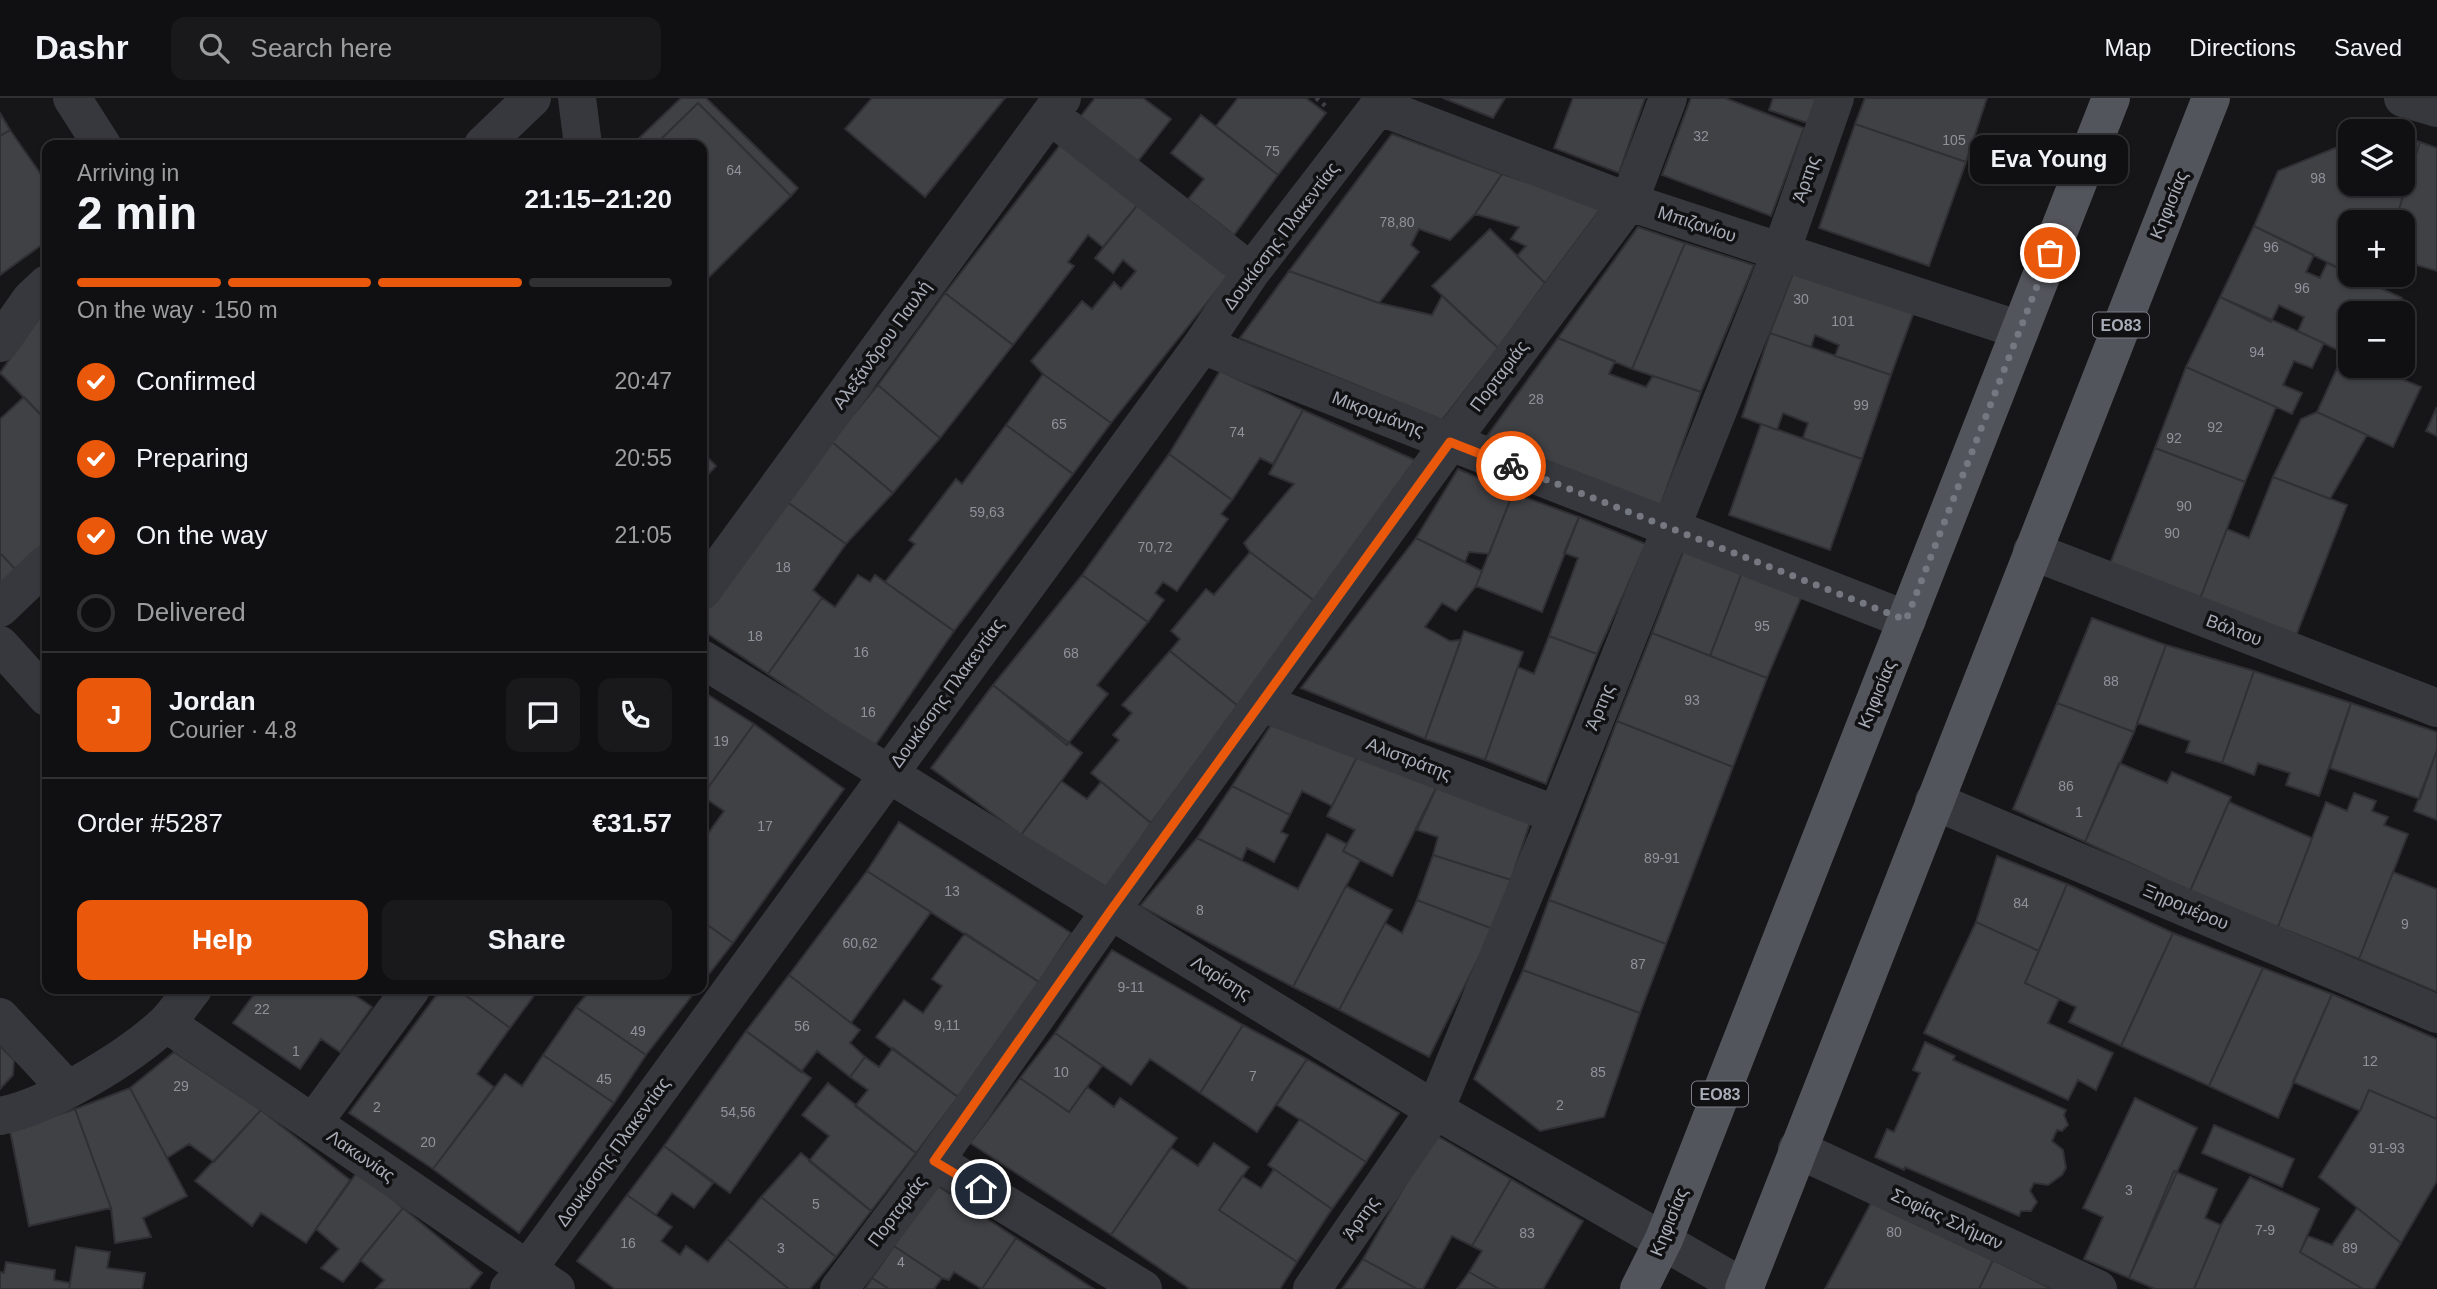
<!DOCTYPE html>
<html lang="en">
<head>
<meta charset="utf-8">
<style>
	body { margin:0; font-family:Helvetica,sans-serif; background:#19191b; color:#f1f3f6; height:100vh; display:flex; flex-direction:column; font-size:26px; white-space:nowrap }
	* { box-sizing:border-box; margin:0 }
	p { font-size:23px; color:#9c9d9f }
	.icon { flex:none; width:38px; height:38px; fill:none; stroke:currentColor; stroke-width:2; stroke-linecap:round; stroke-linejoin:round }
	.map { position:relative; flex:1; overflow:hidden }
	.panel { position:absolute; left:42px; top:42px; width:665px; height:854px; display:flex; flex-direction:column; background:#101012; border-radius:14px; box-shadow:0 2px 5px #0004,0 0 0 2px #303032 }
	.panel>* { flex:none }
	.buttons { position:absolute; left:2338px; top:21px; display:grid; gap:14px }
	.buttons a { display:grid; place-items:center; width:77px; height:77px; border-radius:14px; background:#101012; box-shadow:0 2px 5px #0004,0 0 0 2px #303032; font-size:35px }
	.pin { position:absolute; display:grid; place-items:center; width:60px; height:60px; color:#fff; margin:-30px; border:4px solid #fff; border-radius:50%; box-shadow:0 2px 7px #0007 }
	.courier { position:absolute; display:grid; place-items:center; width:70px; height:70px; margin:-35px; border:5px solid #ea580c; border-radius:50%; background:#fff; color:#222; box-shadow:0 2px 9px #0007 }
	.bubble { position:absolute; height:49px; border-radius:14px; background:#101012; box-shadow:0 2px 5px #0004,0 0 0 2px #303032; font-size:23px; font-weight:800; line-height:49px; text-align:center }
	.headline em { font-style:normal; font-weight:800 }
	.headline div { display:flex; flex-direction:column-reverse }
	.headline { display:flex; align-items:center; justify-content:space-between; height:119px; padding:0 35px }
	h1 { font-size:46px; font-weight:800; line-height:52px }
	.bar { display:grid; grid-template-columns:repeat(4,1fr); gap:10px 7px; align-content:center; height:84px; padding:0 35px }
	.bar i { height:9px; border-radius:5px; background:#303032 }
	.bar .on { background:#ea580c }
	.bar p { grid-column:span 4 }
	.line { display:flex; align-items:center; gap:18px; padding:0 35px; border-top:2px solid #303032 }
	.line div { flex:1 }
	.round { display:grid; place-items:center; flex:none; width:74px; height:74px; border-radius:14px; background:#19191b }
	ol { padding:0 35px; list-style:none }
	li { display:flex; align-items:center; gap:21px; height:77px }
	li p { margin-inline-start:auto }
	li .icon { padding:7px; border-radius:50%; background:#ea580c; color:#fff; stroke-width:4 }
	li:last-child { color:#9c9d9f }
	li i { width:38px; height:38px; border:4px solid #303032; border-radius:50% }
	.action { display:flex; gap:14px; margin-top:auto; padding:14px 35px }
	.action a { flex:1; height:80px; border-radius:14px; background:#ea580c; color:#fff; font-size:28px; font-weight:800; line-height:80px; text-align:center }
	.action a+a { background:#19191b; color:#f1f3f6 }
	header { display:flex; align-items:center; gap:42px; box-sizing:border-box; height:98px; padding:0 35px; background:#101012; border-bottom:2px solid #303032 }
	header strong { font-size:33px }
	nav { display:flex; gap:38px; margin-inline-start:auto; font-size:24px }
	.search { width:490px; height:63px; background:#19191b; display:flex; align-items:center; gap:18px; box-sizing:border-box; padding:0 24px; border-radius:14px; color:#9c9d9f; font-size:26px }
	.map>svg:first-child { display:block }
	.building { fill:#404145; stroke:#303034; stroke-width:2 }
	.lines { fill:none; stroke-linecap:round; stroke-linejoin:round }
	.path { stroke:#3d3f44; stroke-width:4.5; stroke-dasharray:3.5 5; stroke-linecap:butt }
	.minor { stroke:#37383d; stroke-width:38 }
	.major { stroke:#53555c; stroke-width:38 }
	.done { stroke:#757880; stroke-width:7; stroke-dasharray:0 12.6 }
	.route { stroke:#ea580c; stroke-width:9 }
	.labels { text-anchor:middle; stroke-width:7; stroke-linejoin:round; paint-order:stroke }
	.number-label { font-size:14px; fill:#8e929b }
	.shield { fill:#111113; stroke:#7b7e86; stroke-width:2 }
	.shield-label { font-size:16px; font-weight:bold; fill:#a8adb8 }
	.street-label { font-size:18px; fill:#a8adb8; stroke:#111113 }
</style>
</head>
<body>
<header>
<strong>Dashr</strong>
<div class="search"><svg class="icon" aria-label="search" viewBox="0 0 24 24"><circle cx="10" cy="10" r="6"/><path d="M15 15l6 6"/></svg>Search here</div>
<nav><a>Map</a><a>Directions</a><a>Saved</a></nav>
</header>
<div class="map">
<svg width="2437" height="1191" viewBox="0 0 2437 1191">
	<rect width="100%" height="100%" fill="#161618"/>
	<path class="building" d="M681,0H706L798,90L791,98L698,5L655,47H632Z
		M872,0H1005L925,99L845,31Z
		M1095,0H1143L1171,21L1135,67L1077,23Z
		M1238,0H1306L1326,15L1278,77L1216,28Z
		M1443,0H1505L1493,20Z
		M1573,0H1645L1619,75L1554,50Z
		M1691,0H1725L1804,30L1771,118L1662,77Z
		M1773,0H1818L1810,26L1769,12Z
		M1865,0H1987L1966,64L1855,26Z
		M698,5L791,98L702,186V47H655Z
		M0,15L10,32L0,38Z
		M1201,17L1278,77L1234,137L1188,101L1204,81L1171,55Z
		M1855,26L1966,64L1929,168L1819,130Z
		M10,32L47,85V143L0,177V38Z
		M1392,36L1502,76L1475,116L1450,142L1419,131L1411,147L1419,154L1379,205L1289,173Z
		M2403,40L2420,44L2395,124H2350V161L2343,172L2254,128L2278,73L2350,44V86H2403Z
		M1064,42L1140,104L1103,149L1088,137L1068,164L1074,168L1013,247L945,195Z
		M2420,44L2437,50V173L2403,163V124H2395Z
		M1502,76L1602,109L1545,185L1517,158L1526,148L1511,141L1519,129L1475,116Z
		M1140,104L1229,177L1111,325L1043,276L1031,263L1082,203L1092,211L1114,184L1121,191L1136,173L1123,162L1113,175L1095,160Z
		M2254,128L2314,157L2306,174L2320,180L2327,165L2402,200L2395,215H2350V258L2298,233L2304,219L2279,207L2271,224L2220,199Z
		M1638,129L1685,145L1632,271L1558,240Z
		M1490,131L1545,185L1498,250L1432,188Z
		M1685,145L1754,167L1701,294L1632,271Z
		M1796,168L1915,211L1891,277L1835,258L1839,247L1815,237L1811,249L1770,235Z
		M1289,173L1379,205L1432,217L1442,198L1498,250L1442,322L1240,240Z
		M945,195L1013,247L940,340L878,287Z
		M2220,199L2324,245L2312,270L2294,263L2283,287L2302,295L2292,316L2186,269Z
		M47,207V323L0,275Z
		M1770,235L1891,277L1862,361L1803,340L1808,325L1783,315L1777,332L1742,319Z
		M1558,240L1615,263L1609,276L1646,289L1653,278L1701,294L1660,409L1482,345Z
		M2344,255L2350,258V268H2371L2421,289L2393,349L2317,314Z
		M2186,269L2276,309L2245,384L2155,350Z
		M1220,273L1303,312L1273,366L1260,360L1232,402L1169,356Z
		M1043,276L1111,325L1073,376L1006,327Z
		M878,287L940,340L893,395L831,343Z
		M24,299L47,323V448L18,474L0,455V321Z
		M2437,309V338L2426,333Z
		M1303,312L1417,363L1316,504L1250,454L1244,445L1294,386L1269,376Z
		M2317,314L2367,337L2330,401L2273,379L2301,321Z
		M1761,326L1862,361L1830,452L1729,417Z
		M1006,327L1073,376L954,533L885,484L915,446L909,442L956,381L962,386Z
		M831,343L893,395L846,446L786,403Z
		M2155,350L2245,384L2198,506L2108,471Z
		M702,354L716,368L702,383Z
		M1169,356L1232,402L1221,416L1228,421L1177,493L1163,484L1155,495L1164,502L1148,524L1082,477Z
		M1458,371L1513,395L1489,456L1469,454L1465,464L1416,440Z
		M2273,379L2347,407L2294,543L2198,506L2227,431L2249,440Z
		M1513,395L1579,419L1542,514L1476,488Z
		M786,403L846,446L813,492L822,500L768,576L702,532V517Z
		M1579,419L1646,446L1597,556L1549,538L1578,460L1564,455Z
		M1416,440L1482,473L1476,488L1456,513L1442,505L1425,529L1450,543L1461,542L1425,641L1301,590Z
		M1685,449L1743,472L1710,558L1652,535Z
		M1250,454L1316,504L1238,608L1170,553L1180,541L1171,533L1206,491L1214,497Z
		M0,455L18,474L0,492Z
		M1743,472L1803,495L1767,580L1710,558Z
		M858,477L870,484L875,477L954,533L874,649L768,576L822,500L835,509Z
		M1082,477L1148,524L1097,587L1108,596L1067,647L993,587Z
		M2092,520L2166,547L2134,634L2057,605Z
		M1464,533L1523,554L1485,662L1425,641Z
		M1652,535L1767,580L1733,669L1617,623Z
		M1549,538L1597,556L1546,686L1485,662L1518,569L1534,576Z
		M2166,547L2254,573L2222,665L2186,654L2190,643L2137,625Z
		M1170,553L1238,608L1151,725L1091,675L1119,642L1113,637L1132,615L1122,607Z
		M2254,573L2351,605L2319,698L2286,687L2290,675L2258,665L2254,677L2222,665Z
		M993,587L1082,655L1021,737L931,670Z
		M702,593L754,626L702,698Z
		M2057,605L2134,634L2085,744L2013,711Z
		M2351,605L2437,634V652L2420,701L2330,670Z
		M1617,623L1733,669L1666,846L1549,802Z
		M754,626L844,691L733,845L702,823V744L724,713L702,698Z
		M1271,627L1358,657L1332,708L1302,693L1290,717L1232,688Z
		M2437,652V722L2414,713Z
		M1358,657L1438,686L1392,778L1343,753L1355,732L1327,718Z
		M2119,665L2167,685L2172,674L2231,699L2190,793L2085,744Z
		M1061,683L1087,701L1101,684L1151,725L1104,796L1021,737Z
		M1438,686L1532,719L1511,782L1433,757L1438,739L1417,732Z
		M1232,688L1290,717L1281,734L1288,737L1274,764L1247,750L1242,762L1197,740Z
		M2354,695L2376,703L2372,713L2388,719L2384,727L2408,736L2359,861L2278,829L2326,704L2347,713Z
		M2229,704L2312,740L2278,829L2190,793Z
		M899,724L1071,835L1039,884L867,773Z
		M1327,736L1347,746L1343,753L1360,762L1293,889L1140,808L1197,740L1298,791Z
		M1433,757L1511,782L1493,831L1417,802Z
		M1997,758L2067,786L2039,853L1976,824Z
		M867,773L931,814L851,925L789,877Z
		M2393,774L2437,791V894L2359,861Z
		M2067,786L2173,835L2121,948L2069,924L2076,909L2025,885Z
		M1346,788L1392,812L1339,912L1293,889Z
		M1417,802L1493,831L1429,959L1339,912L1385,825L1402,835Z
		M1549,802L1666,846L1640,915L1523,872Z
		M702,823L733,845L702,885Z
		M1976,824L2039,853L2025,885L2059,901L2048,925L2113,955L2096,992L2078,982L2068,1002L1924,935Z
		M965,835L1039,884L958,999L876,939L904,902L923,915L942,888L932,881Z
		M2173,835L2263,870L2209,988L2121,948Z
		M1112,852L1243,927L1200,995L1150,961L1131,987L1055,935Z
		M2263,870L2332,896L2278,1020L2209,988Z
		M1523,872L1640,915L1604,1019L1540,1033L1474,981Z
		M789,877L860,932L850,945L865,959L850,979L817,953L801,974L746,933Z
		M258,891H346L372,909L340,954L321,941L300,971L233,925Z
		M441,891H457L510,930L477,976L494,989L433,1071L349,1015Z
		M457,891H539L510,930Z
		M591,891H697L646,957L576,909Z
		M2332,896L2437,941V1021L2369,992L2360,1013L2293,984Z
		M576,909L646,957L614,1005L543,957Z
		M1243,927L1307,961L1257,1034L1200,995Z
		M746,933L811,980L730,1095L664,1048Z
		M1055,935L1102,968L1069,1014L1020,980Z
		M1925,944L1955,958L1953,962L2066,1012L2064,1017L2068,1027L2062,1033L2057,1032L2052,1043L2063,1052L2066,1070L2062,1077L2048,1087L2034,1085L2030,1093L2037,1104L2031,1113H2021L2019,1118L1905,1069L1904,1072L1875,1059L1887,1031L1894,1034L1920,975L1913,972Z
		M0,948L14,962L13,977L0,991Z
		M893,950L958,999L916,1055L855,1008L868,992L850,979L865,959L879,969Z
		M174,954L261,1012L214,1064L189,1046L167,1060L130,990Z
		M543,957L614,1005L519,1135L433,1071L505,976L522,988Z
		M1307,961L1399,1015L1366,1064L1277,1007Z
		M1020,980L1069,1014L1087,989L1114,1009L1120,1000L1177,1040L1111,1137L970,1045Z
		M828,985L916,1055L871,1113L809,1063L829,1038L802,1017Z
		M130,990L187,1098L143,1120L151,1139L115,1145L111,1110L75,1011Z
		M2369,992L2437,1021V1083L2401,1145L2319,1079L2360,1013Z
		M2135,1000L2197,1030L2129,1180L2084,1161L2103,1119L2083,1110Z
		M75,1011L111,1110L29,1128L10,1033Z
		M261,1012L350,1082L306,1145L261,1115L252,1128L195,1083Z
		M1300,1021L1366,1064L1332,1111L1268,1067Z
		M2214,1027L2294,1061L2282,1089L2202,1055Z
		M1434,1036L1511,1081L1472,1148L1452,1138L1423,1191H1417L1363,1161Z
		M1214,1045L1249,1069L1219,1112L1297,1164L1280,1191H1190L1111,1137L1171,1050L1198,1068Z
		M664,1048L713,1085L694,1110L672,1095L656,1117L627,1097Z
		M801,1055L871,1113L836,1159L761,1099Z
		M1274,1071L1332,1111L1297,1164L1219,1112L1242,1078L1261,1090Z
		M358,1073L403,1110L343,1184L321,1170L339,1151L316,1131Z
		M2174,1073L2217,1091L2205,1120L2221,1127L2194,1191H2155L2129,1180Z
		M2250,1079L2319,1111L2300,1154L2363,1191H2194L2221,1127Z
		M1511,1081L1583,1123L1543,1191H1499L1469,1174L1482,1153L1472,1148Z
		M935,1086L1016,1140L982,1191L954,1174L949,1182L942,1180L894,1148Z
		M627,1097L672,1129L661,1143L680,1157L686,1148L708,1164L727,1141L789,1191H615L577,1163Z
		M761,1099L836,1159L810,1191H789L727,1141Z
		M1871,1105L1993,1162L1979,1191H1825Z
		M403,1110L482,1175L469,1191H376L384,1182L360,1162Z
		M2357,1110L2401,1145L2374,1191H2363L2300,1154L2308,1138L2332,1147Z
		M1016,1140L1094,1191H982Z
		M894,1148L942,1180L934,1191H889L872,1180Z
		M76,1149L110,1154L107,1170L145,1175L142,1191H69Z
		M1363,1161L1417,1191H1342Z
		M1993,1162L2052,1191H1979Z
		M6,1164L55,1172L54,1182L70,1185L69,1191H0V1174L4,1175Z
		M1469,1174L1499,1191H1457Z
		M872,1180L889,1191H865Z"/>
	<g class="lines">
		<path class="path" d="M1316,0L1328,10"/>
		<path class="minor" d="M72,0L102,47
			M577,0L583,47
			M2403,0L2437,10
			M1378,8L1629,104L2020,232
			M1050,17L1251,174
			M483,47L532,0
			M0,245L31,201L47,186
			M1202,247L1907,522
			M2032,453L2437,610
			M702,493L1062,0
			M0,510L47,465
			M0,547L47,599
			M702,561L1435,1012L1746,1191
			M1262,605L1557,717
			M1934,703L2437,916
			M0,919L67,991
			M166,925L556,1191
			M0,1018C48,1009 130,959 166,925C176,915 184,902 193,891
			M313,1025L411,891
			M1797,1051L2098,1191
			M935,1063L1143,1191
			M509,1191L527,1172L1202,247L1251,174L1385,0
			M839,1191L935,1063L1111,812L1450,344L1629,104L1668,0
			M1312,1191L1435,1012L1557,717L1781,154L1835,0"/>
		<path class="major" d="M1639,1191L1664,1141L2111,0
			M1744,1191L2211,0"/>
	</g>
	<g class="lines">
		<path class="done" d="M1511,368L1906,522L2050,155"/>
		<path class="route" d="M981,1091L934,1063L1111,812L1450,344L1511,368"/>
	</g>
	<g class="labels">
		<g class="number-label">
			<text x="1701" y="43">32</text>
			<text x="1954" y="47">105</text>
			<text x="1272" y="58">75</text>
			<text x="734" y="77">64</text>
			<text x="2318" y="85">98</text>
			<text x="1397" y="129">78,80</text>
			<text x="2271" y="154">96</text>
			<text x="2302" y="195">96</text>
			<text x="1801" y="206">30</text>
			<text x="1843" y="228">101</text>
			<text x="2257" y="259">94</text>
			<text x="1536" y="306">28</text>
			<text x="1861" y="312">99</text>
			<text x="1059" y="331">65</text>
			<text x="2215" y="334">92</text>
			<text x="1237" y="339">74</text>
			<text x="2174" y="345">92</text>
			<text x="2184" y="413">90</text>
			<text x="987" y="419">59,63</text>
			<text x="2172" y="440">90</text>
			<text x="1155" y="454">70,72</text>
			<text x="783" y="474">18</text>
			<text x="1762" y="533">95</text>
			<text x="755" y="543">18</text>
			<text x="861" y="559">16</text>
			<text x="1071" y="560">68</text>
			<text x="2111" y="588">88</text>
			<text x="1692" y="607">93</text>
			<text x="868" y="619">16</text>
			<text x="721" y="648">19</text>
			<text x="2066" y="693">86</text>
			<text x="2079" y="719">1</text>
			<text x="765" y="733">17</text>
			<text x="1662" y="765">89-91</text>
			<text x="952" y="798">13</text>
			<text x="2021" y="810">84</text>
			<text x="1200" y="817">8</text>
			<text x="2405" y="831">9</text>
			<text x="860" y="850">60,62</text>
			<text x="1638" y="871">87</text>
			<text x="1131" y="894">9-11</text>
			<text x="262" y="916">22</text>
			<text x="947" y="932">9,11</text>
			<text x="802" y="933">56</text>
			<text x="638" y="938">49</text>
			<text x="296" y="958">1</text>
			<text x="2370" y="968">12</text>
			<text x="1061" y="979">10</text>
			<text x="1598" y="979">85</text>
			<text x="1253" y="983">7</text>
			<text x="604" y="986">45</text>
			<text x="181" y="993">29</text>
			<text x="1560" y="1012">2</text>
			<text x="377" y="1014">2</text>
			<text x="738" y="1019">54,56</text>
			<text x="428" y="1049">20</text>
			<text x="2387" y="1055">91-93</text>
			<text x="2129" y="1097">3</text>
			<text x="816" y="1111">5</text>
			<text x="2265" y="1137">7-9</text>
			<text x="1894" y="1139">80</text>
			<text x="1527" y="1140">83</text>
			<text x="628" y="1150">16</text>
			<text x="781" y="1155">3</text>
			<text x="2350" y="1155">89</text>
			<text x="901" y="1169">4</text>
		</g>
		<g class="shield">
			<rect x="2093" y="214.5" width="56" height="25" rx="5"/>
			<rect x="1692" y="983.5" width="56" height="25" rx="5"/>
		</g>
		<g class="shield-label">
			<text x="2121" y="233">ΕΟ83</text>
			<text x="1720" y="1002">ΕΟ83</text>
		</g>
		<g class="street-label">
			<text transform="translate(1806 81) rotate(-71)" y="6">Άρτης</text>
			<text transform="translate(2169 107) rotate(-68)" y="6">Κηφισίας</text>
			<text transform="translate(1697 126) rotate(18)" y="6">Μπιζανίου</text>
			<text transform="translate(1281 138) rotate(-53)" y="6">Δουκίσσης Πλακεντίας</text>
			<text transform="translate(882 247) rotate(-54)" y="6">Αλεξάνδρου Παυλή</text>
			<text transform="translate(1499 278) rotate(-53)" y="6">Πορταριάς</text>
			<text transform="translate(1378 316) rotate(21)" y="6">Μικρομάνης</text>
			<text transform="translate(2234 532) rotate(21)" y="6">Βάλτου</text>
			<text transform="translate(947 595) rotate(-54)" y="6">Δουκίσσης Πλακεντίας</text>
			<text transform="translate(1877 596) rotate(-68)" y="6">Κηφισίας</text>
			<text transform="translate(1600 609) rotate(-68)" y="6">Άρτης</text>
			<text transform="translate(1409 661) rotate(21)" y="6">Αλιστράτης</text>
			<text transform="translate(2186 809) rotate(23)" y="6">Ξηρομέρου</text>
			<text transform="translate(1221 880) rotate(32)" y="6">Λαρίσης</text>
			<text transform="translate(613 1054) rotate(-54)" y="6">Δουκίσσης Πλακεντίας</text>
			<text transform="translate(361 1058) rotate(34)" y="6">Λακωνίας</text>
			<text transform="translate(897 1113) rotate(-53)" y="6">Πορταριάς</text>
			<text transform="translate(1361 1120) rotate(-55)" y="6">Άρτης</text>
			<text transform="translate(1947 1121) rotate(25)" y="6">Σοφίας Σλήμαν</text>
			<text transform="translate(1669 1124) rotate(-68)" y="6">Κηφισίας</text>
		</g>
	</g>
</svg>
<div class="buttons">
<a><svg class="icon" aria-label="layers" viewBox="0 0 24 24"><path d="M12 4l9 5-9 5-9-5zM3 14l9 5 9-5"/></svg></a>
<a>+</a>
<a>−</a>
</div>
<div class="pin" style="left:2050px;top:155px;background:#ea580c"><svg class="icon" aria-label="bag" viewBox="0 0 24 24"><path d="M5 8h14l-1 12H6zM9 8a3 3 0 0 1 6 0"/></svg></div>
<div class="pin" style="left:981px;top:1091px;background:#1f2937"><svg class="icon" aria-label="home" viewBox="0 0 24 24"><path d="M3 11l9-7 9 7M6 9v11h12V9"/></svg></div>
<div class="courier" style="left:1511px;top:368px"><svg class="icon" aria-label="bike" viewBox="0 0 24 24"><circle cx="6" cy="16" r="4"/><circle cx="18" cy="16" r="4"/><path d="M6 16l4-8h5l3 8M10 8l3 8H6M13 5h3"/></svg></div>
<div class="bubble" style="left:1970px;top:37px;width:158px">Eva Young</div>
<section class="panel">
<div class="headline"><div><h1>2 min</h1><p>Arriving in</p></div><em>21:15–21:20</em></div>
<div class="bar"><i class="on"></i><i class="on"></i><i class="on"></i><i></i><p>On the way · 150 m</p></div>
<ol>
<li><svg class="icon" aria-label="check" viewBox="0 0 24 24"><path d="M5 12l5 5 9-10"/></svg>Confirmed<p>20:47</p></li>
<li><svg class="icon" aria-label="check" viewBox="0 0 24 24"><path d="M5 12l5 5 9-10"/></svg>Preparing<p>20:55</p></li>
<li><svg class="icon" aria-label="check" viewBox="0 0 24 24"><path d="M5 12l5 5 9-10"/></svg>On the way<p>21:05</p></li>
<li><i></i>Delivered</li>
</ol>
<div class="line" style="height:126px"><b class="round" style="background:#ea580c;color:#fff">J</b><div><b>Jordan</b><p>Courier · 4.8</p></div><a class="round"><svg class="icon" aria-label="chat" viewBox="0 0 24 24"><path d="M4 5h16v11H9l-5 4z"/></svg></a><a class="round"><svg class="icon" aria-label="phone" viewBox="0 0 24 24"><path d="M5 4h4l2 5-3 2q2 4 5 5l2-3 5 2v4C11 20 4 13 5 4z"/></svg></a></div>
<div class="line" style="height:91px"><div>Order #5287</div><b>€31.57</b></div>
<div class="action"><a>Help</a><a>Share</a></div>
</section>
</div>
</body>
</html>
